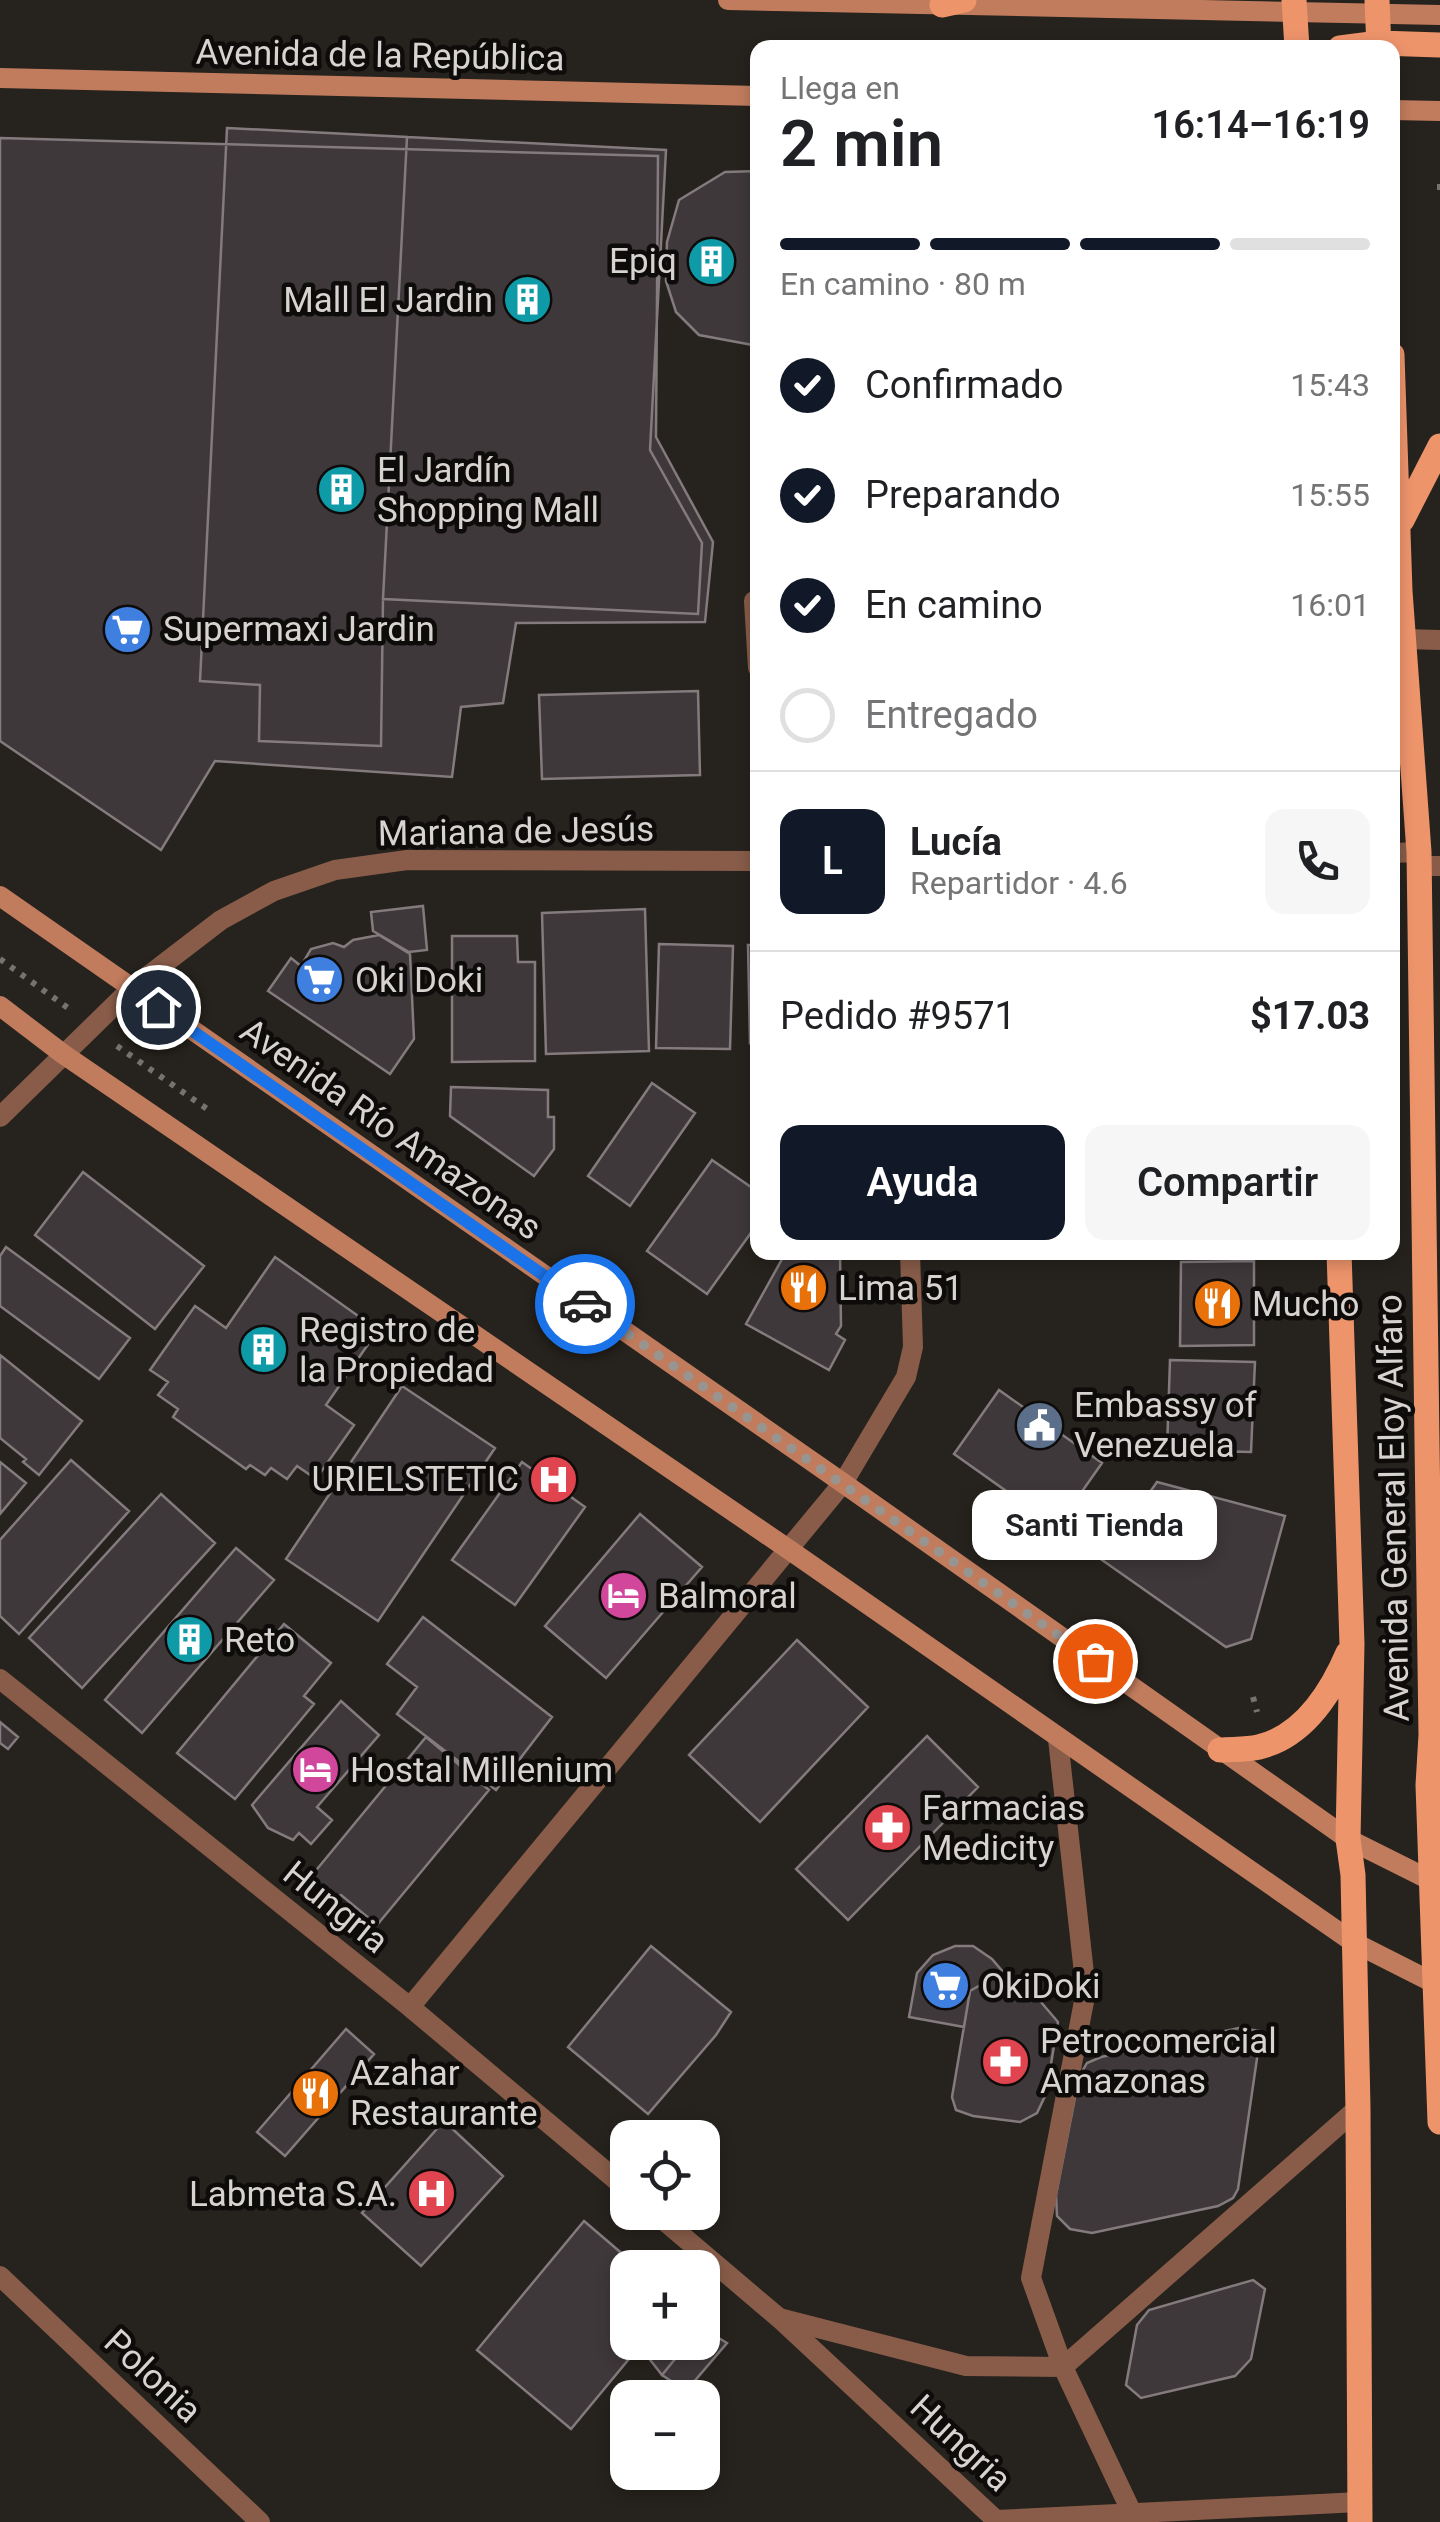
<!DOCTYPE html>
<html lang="es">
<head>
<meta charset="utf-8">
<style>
	body { margin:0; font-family:Roboto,sans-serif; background:#f6f6f6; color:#202124; height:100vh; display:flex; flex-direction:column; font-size:38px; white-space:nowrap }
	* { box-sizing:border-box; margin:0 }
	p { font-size:32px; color:#757577 }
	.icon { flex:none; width:55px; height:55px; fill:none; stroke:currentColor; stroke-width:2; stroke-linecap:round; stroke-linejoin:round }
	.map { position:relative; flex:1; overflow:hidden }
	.drawer { position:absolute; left:750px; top:40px; width:650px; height:1220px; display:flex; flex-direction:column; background:#fff; border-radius:20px; box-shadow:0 5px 15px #0003 }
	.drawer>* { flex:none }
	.controls { position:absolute; left:610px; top:2120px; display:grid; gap:20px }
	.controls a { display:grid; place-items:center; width:110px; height:110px; border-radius:20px; background:#fff; box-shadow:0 5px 15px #0003; font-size:50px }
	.pin { position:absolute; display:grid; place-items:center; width:85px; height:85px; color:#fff; margin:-42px; border:5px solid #fff; border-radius:50%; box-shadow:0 2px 10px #0007 }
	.courier { position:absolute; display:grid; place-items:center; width:100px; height:100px; margin:-50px; border:8px solid #1a73e8; border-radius:50%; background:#fff; color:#222; box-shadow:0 2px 12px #0007 }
	.bubble { position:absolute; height:70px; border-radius:20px; background:#fff; box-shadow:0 5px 15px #0003; font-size:32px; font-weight:600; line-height:70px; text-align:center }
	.head em { font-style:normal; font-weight:600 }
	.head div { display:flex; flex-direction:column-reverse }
	.head { display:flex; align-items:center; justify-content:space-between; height:170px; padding:0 30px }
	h1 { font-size:65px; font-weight:600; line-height:75px }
	.bar { display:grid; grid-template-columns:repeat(4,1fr); gap:15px 10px; align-content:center; height:120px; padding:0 30px }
	.bar i { height:12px; border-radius:8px; background:#e0e0e0 }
	.bar .active { background:#111827 }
	.bar p { grid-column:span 4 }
	.line { display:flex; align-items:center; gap:25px; padding:0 30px; border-top:2px solid #e0e0e0 }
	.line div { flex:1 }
	.round { display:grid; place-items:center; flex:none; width:105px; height:105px; border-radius:20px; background:#f6f6f6 }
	ol { padding:0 30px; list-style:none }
	li { display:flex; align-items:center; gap:30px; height:110px }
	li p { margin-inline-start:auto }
	li .icon { padding:10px; border-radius:50%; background:#111827; color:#fff; stroke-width:4 }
	li:last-child { color:#757577 }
	li i { width:55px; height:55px; border:5px solid #e0e0e0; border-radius:50% }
	.primary-button { display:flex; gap:20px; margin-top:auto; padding:20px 30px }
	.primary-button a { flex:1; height:115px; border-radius:20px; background:#111827; color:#fff; font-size:40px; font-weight:600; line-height:115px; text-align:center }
	.primary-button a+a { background:#f6f6f6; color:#202124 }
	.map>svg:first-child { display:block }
	.building { fill:#3f383b; stroke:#837b7e; stroke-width:2.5 }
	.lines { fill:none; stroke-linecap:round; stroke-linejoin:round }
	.path { stroke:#76736f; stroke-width:6; stroke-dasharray:5 8; stroke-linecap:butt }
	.service { stroke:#885c49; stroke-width:20 }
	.minor { stroke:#885c49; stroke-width:20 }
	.tertiary { stroke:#885c49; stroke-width:20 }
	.secondary { stroke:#c17c5d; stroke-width:20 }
	.primary { stroke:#ee946b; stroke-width:25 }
	.done { stroke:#989591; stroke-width:10; stroke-dasharray:0 18 }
	.route { stroke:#1a73e8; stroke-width:12 }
	.labels { text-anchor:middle; stroke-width:9; stroke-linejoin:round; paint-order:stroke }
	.street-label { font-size:35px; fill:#d6d3d0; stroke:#0e0c0a }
	.poi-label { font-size:35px; fill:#d6d3d0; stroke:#0e0c0a; text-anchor:start }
</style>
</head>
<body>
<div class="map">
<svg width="1440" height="2522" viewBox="0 0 1440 2522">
	<rect width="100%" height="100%" fill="#26221d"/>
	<path class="building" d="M227,128L407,137L383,599L381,746L259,741L260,685L200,681Z
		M407,137L666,150L650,450L702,543L698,614L383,599Z
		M0,138L658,156L656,437L713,542L705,622L516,623L503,703L461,707L452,777L215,761L161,850L0,741Z
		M758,171V346L699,335L676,312L666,281L667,242L679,200L725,172Z
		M698,691L700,775L542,779L539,695Z
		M423,906L427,950L409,952L373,931L371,912Z
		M645,909L649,1051L546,1054L542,913Z
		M379,935L410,954L414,1039L390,1074L268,991L291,958L301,966L311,949L333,943L344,947L353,940Z
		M452,936H517L518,962H535V1061L452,1062Z
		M659,944L733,946L730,1049L656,1048Z
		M748,945H758V1042L750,1043Z
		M652,1083L695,1113L630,1206L588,1176Z
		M451,1087L548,1090V1117H554V1149L534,1176L450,1116Z
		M712,1160L758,1192V1223L707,1294L647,1251Z
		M83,1172L204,1266L155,1329L35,1235Z
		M6,1247L130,1338L99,1379L0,1306V1256Z
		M786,1252H840L841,1326L836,1334L845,1340L829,1370L746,1324Z
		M275,1257L378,1330L326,1405L354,1425L316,1479L297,1466L287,1479L271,1468L265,1475L250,1465L246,1469L173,1417L178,1409L158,1395L168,1382L150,1370L195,1306L226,1328Z
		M1254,1261V1345L1180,1346L1181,1262Z
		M0,1355L82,1421L39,1475L23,1462L26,1459L0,1438Z
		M1170,1360L1255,1362L1251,1452L1167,1450Z
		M402,1386L495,1448L378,1621L286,1559Z
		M999,1390L1102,1463L1057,1527L954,1454Z
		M71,1460L129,1511L19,1634L0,1616V1540Z
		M0,1462L26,1483L0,1514Z
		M522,1462L585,1507L515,1605L452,1560Z
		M1157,1482L1285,1516L1251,1639L1226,1647L1102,1560Z
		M161,1494L215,1543L82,1688L29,1638Z
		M640,1514L702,1567L606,1678L545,1626Z
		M236,1548L274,1580L142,1733L105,1700Z
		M423,1617L552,1717L496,1790L397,1714L417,1687L387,1664Z
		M284,1624L331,1663L304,1696L314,1704L235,1799L177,1753Z
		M797,1640L868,1707L760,1822L689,1755Z
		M341,1701L379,1735L317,1807L332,1820L311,1844L299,1833L293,1840L268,1828L252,1805Z
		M0,1722L18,1737L8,1749L0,1743Z
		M927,1736L978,1787L848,1920L796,1869Z
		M426,1737L489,1790L377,1925L341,1895L331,1900L308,1880Z
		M651,1946L731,2012L716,2035L648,2114L568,2047Z
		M955,1946H973L992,1959L1003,1972L970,1991L964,2027L909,2017L917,1973L933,1955Z
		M1003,1972L1023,1981L1058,2022L1046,2094L1037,2113L1020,2122L973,2116L956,2110L952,2097L970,1991Z
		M1239,2028L1261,2031L1238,2189L1233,2198L1218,2206L1092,2233L1070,2229L1057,2216L1056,2195L1079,2077L1087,2063L1101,2057Z
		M346,2029L374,2054L285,2156L257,2132Z
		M444,2121L503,2176L421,2266L362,2213Z
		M653,2123L671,2138H640Z
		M584,2221L639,2268H628V2342H643L571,2429L477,2350Z
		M1253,2280L1265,2289L1251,2359L1235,2376L1141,2398L1126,2385L1137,2325L1149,2310Z
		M702,2328L727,2343L686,2391L662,2375L689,2342H702Z
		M653,2342H689L662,2375L644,2352Z"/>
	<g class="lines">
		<path class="path" d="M1437,187H1440
			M0,959L68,1008
			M117,1046L210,1111
			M1253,1697L1257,1712"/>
		<path class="service" d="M1403,639L1440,640
			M1419,866H1440
			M1058,1739L1086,1991L1031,2278L1063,2367L1132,2513
			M779,2318L966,2366L1063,2367L1358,2108"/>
		<path class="minor" d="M754,601L758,668
			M1392,853L1419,852
			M131,989L221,920L274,891L335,870L407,860L758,861
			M0,1679L410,2007L628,2190
			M410,2007L843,1483L906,1377L913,1347L910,1252
			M654,2212L779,2318L996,2520L1359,2502
			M0,2276L260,2522"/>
		<path class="tertiary" d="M0,1117L131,989"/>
		<path class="secondary" d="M728,0L1440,15
			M0,78L758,96
			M1392,110L1440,111
			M0,896L843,1483L1348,1839L1440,1885
			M0,1006L63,1054L791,1551L1353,1942L1440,1986"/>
		<path class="primary" d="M1294,0L1297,48
			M1377,0L1379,48
			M942,5L964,0
			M1340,48L1379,43L1440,45
			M1392,355L1400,591L1419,852L1431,1735L1428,1785L1440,2122
			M1402,520L1440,446
			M1339,1252L1352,1644L1348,1839L1353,1875L1358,2108L1360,2522
			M1220,1750C1233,1749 1247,1750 1259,1747C1304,1736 1331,1693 1348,1653"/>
	</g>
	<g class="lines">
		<path class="done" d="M585,1304L1095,1661"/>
		<path class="route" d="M158,1007L585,1304"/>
	</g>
	<defs>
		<symbol id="building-disc" viewBox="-11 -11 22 22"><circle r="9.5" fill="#0f9aa8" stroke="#0e0c0a"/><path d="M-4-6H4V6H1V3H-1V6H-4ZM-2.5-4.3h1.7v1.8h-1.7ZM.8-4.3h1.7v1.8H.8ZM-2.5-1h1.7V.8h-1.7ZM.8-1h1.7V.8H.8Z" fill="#fff"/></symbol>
		<symbol id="supermarket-disc" viewBox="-11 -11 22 22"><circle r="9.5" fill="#3f7fe0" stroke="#0e0c0a"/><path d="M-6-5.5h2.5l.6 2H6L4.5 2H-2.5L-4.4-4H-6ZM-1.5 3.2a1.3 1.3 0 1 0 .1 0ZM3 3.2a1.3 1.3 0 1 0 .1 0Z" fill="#fff"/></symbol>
		<symbol id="restaurant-disc" viewBox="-11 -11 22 22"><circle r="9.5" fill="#e8710a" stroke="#0e0c0a"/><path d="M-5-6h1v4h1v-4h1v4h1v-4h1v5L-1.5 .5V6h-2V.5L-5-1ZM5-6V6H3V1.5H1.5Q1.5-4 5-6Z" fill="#fff"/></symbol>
		<symbol id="civic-disc" viewBox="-11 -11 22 22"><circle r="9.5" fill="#5c6f8a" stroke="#0e0c0a"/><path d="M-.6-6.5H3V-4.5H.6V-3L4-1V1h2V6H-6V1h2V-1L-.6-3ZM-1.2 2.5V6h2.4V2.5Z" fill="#fff"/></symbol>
		<symbol id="hospital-disc" viewBox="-11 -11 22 22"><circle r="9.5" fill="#e0444e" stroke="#0e0c0a"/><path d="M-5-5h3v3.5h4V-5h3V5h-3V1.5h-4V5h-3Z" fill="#fff"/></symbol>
		<symbol id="hotel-disc" viewBox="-11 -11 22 22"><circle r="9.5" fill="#d1479c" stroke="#0e0c0a"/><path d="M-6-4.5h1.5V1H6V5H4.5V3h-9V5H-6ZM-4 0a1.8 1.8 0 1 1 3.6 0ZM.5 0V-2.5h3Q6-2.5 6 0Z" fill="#fff"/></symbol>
		<symbol id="pharmacy-disc" viewBox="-11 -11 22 22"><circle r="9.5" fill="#e0444e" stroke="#0e0c0a"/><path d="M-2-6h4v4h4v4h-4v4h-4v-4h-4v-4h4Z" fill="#fff"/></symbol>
	</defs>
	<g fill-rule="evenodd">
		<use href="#building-disc" x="684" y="234" width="55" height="55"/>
		<use href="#building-disc" x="500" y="272" width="55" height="55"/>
		<use href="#building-disc" x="314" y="462" width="55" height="55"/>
		<use href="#supermarket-disc" x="100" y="602" width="55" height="55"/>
		<use href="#supermarket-disc" x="292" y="952" width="55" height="55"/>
		<use href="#restaurant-disc" x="776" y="1260" width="55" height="55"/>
		<use href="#restaurant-disc" x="1190" y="1276" width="55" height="55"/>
		<use href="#building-disc" x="236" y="1322" width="55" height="55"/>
		<use href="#civic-disc" x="1012" y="1398" width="55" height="55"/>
		<use href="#hospital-disc" x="526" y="1452" width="55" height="55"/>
		<use href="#hotel-disc" x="596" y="1568" width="55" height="55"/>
		<use href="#building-disc" x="162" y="1612" width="55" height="55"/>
		<use href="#hotel-disc" x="288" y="1742" width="55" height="55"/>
		<use href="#pharmacy-disc" x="860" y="1800" width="55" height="55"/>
		<use href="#supermarket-disc" x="918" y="1958" width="55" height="55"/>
		<use href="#pharmacy-disc" x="978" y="2034" width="55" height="55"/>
		<use href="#restaurant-disc" x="288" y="2066" width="55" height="55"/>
		<use href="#hospital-disc" x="404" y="2166" width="55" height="55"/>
	</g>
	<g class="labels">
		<g class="street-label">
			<text transform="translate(380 55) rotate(1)" y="12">Avenida de la República</text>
			<text transform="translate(516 831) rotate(-1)" y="12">Mariana de Jesús</text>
			<text transform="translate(391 1129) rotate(35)" y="12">Avenida Río Amazonas</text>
			<text transform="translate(1393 1508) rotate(-91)" y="12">Avenida General Eloy Alfaro</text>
			<text transform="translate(336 1907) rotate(39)" y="12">Hungria</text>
			<text transform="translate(153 2376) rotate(43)" y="12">Polonia</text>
			<text transform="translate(961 2443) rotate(43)" y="12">Hungria</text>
		</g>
		<g class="poi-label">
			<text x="677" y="273" text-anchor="end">Epiq</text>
			<text x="493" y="312" text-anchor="end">Mall El Jardin</text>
			<text x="377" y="482">El Jardín<tspan x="377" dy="40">Shopping Mall</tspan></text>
			<text x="163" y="641">Supermaxi Jardin</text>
			<text x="355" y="992">Oki Doki</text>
			<text x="838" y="1300">Lima 51</text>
			<text x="1252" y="1316">Mucho</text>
			<text x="299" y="1342">Registro de<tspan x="299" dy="40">la Propiedad</tspan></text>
			<text x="1074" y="1417">Embassy of<tspan x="1074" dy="40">Venezuela</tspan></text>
			<text x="519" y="1491" text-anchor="end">URIELSTETIC</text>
			<text x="658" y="1608">Balmoral</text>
			<text x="224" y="1652">Reto</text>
			<text x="350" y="1782">Hostal Millenium</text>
			<text x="922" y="1820">Farmacias<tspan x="922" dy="40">Medicity</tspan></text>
			<text x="981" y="1998">OkiDoki</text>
			<text x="1040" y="2053">Petrocomercial<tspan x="1040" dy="40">Amazonas</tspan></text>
			<text x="350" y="2085">Azahar<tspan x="350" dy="40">Restaurante</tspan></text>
			<text x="397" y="2206" text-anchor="end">Labmeta S.A.</text>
		</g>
	</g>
</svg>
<div class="controls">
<a><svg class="icon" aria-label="locate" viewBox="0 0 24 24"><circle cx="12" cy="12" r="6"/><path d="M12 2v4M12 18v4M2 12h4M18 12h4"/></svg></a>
<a>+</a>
<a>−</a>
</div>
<div class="pin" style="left:1095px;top:1661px;background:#ea580c"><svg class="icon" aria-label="bag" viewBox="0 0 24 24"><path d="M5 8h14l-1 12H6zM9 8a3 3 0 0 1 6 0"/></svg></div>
<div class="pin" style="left:158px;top:1007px;background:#1f2937"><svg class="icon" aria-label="home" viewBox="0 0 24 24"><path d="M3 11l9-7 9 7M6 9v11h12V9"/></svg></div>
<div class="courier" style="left:585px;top:1304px"><svg class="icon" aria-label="car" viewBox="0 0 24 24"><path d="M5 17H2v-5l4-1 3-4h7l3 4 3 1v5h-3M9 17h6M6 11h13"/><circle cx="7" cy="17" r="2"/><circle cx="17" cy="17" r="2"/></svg></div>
<div class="bubble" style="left:972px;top:1490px;width:245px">Santi Tienda</div>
<section class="drawer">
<div class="head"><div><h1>2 min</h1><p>Llega en</p></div><em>16:14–16:19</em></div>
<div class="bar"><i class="active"></i><i class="active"></i><i class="active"></i><i></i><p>En camino · 80 m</p></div>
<ol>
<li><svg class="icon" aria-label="check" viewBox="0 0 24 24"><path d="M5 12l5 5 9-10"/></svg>Confirmado<p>15:43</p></li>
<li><svg class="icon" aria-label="check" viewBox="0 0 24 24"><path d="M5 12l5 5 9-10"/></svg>Preparando<p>15:55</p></li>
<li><svg class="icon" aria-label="check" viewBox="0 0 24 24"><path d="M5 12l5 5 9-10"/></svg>En camino<p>16:01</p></li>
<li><i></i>Entregado</li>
</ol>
<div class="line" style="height:180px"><b class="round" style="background:#111827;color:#fff">L</b><div><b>Lucía</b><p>Repartidor · 4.6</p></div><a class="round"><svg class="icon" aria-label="phone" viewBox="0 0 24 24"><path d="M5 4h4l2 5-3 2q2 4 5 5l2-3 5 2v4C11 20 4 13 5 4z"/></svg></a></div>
<div class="line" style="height:130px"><div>Pedido #9571</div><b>$17.03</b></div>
<div class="primary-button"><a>Ayuda</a><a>Compartir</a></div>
</section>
</div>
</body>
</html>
